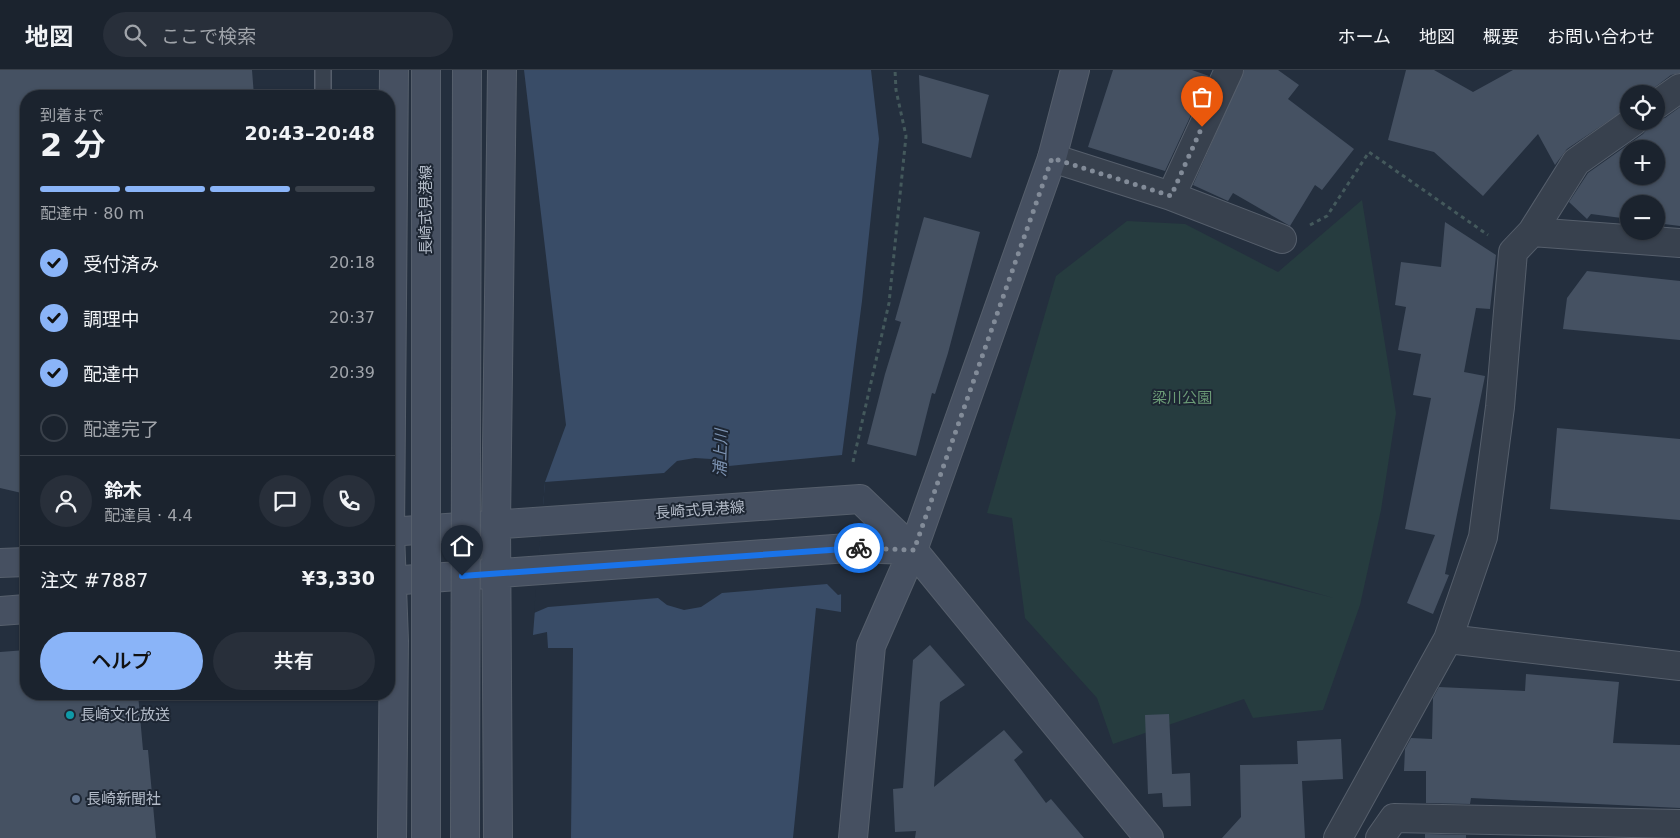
<!DOCTYPE html>
<html lang="ja">
<head>
<meta charset="utf-8">
<style>
	body { margin:0; font-family:"DejaVu Sans","Noto Sans JP",sans-serif; background:#282f3a; color:#f1f3f6; height:100vh; display:flex; flex-direction:column; font-size:19px; white-space:nowrap }
	* { box-sizing:border-box; margin:0 }
	p { font-size:16px; color:#a0a4aa }
	.icon { flex:none; width:28px; height:28px; fill:none; stroke:currentColor; stroke-width:2; stroke-linecap:round; stroke-linejoin:round }
	.map { position:relative; flex:1; overflow:hidden }
	.sheet { position:absolute; left:20px; top:20px; width:375px; height:610px; display:flex; flex-direction:column; background:#1b232e; border-radius:20px; box-shadow:0 1px 4px #0004,0 0 0 1px #39404a }
	.sheet>* { flex:none }
	.fabs { position:absolute; left:1620px; top:15px; display:grid; gap:10px }
	.fabs a { display:grid; place-items:center; width:45px; height:45px; border-radius:50%; background:#1b232e; box-shadow:0 1px 4px #0004,0 0 0 1px #39404a; font-size:25px }
	.pin { position:absolute; display:grid; place-items:center; width:42px; height:42px; color:#fff; margin:-51px -21px; border-radius:50% 50% 50% 0; rotate:-45deg; box-shadow:0 0 5px #0007 }
	.pin .icon { rotate:45deg }
	.courier { position:absolute; display:grid; place-items:center; width:50px; height:50px; margin:-25px; border:4px solid #1a73e8; border-radius:50%; background:#fff; color:#222; box-shadow:0 1px 6px #0007 }
	.head em { font-style:normal; font-weight:600 }
	.head div { display:flex; flex-direction:column-reverse }
	.head { display:flex; align-items:center; justify-content:space-between; height:85px; padding:0 20px }
	h1 { font-size:32px; font-weight:600; line-height:38px }
	.bar { display:grid; grid-template-columns:repeat(4,1fr); gap:8px 5px; align-content:center; height:60px; padding:0 20px }
	.bar i { height:6px; border-radius:4px; background:#39404a }
	.bar .selected { background:#8ab4f8 }
	.bar p { grid-column:span 4 }
	.line { display:flex; align-items:center; gap:12px; padding:0 20px; border-top:1px solid #39404a }
	.line div { flex:1 }
	.round { display:grid; place-items:center; flex:none; width:52px; height:52px; border-radius:26px; background:#282f3a }
	ol { padding:0 20px; list-style:none }
	li { display:flex; align-items:center; gap:15px; height:55px }
	li p { margin-inline-start:auto }
	li .icon { padding:5px; border-radius:50%; background:#8ab4f8; color:#111; stroke-width:4 }
	li:last-child { color:#a0a4aa }
	li i { width:28px; height:28px; border:2px solid #39404a; border-radius:50% }
	.button { display:flex; gap:10px; margin-top:auto; padding:10px 20px }
	.button a { flex:1; height:58px; border-radius:30px; background:#8ab4f8; color:#111; font-size:20px; font-weight:600; line-height:58px; text-align:center }
	.button a+a { background:#282f3a; color:#f1f3f6 }
	header { display:flex; align-items:center; gap:30px; box-sizing:border-box; height:70px; padding:0 25px; background:#1b232e; border-bottom:1px solid #39404a }
	header strong { font-size:24px }
	nav { display:flex; gap:28px; margin-inline-start:auto; font-size:18px }
	.search { width:350px; height:45px; background:#282f3a; display:flex; align-items:center; gap:12px; box-sizing:border-box; padding:0 18px; border-radius:28px; color:#a0a4aa; font-size:19px }
	.map>svg:first-child { display:block }
	.green { fill:#263c3f; fill-rule:evenodd }
	.water { fill:#394c67 }
	.pier { fill:#242f3e }
	.building { fill:#455162; fill-rule:evenodd }
	.lines { fill:none; stroke-linecap:round; stroke-linejoin:round }
	.lane-casing { stroke:#565f6c; stroke-width:18 }
	.street-casing { stroke:#565f6c; stroke-width:30 }
	.secondary-casing { stroke:#565f6c; stroke-width:30 }
	.path { stroke:#44595c; stroke-width:3; stroke-dasharray:4 4; stroke-linecap:butt }
	.lane { stroke:#38414e; stroke-width:15 }
	.street { stroke:#38414e; stroke-width:28 }
	.secondary { stroke:#465061; stroke-width:28 }
	.secondary-bridge-casing { stroke:#565f6c; stroke-width:30; stroke-linecap:butt }
	.secondary-bridge { stroke:#465061; stroke-width:28 }
	.done { stroke:#828b98; stroke-width:5; stroke-dasharray:0 9 }
	.route { stroke:#1a73e8; stroke-width:6 }
	.culture-dot { fill:#0f9aa8; stroke:#1d2633; stroke-width:2 }
	.service-dot { fill:#5c6f8a; stroke:#1d2633; stroke-width:2 }
	.labels { text-anchor:middle; stroke-width:4; stroke-linejoin:round; paint-order:stroke }
	.street-label { font-size:15px; fill:#b4bcc9; stroke:#1d2633 }
	.park-label { font-size:15px; fill:#6b9a76; stroke:#1d2633 }
	.poi-label { font-size:15px; fill:#b4bcc9; stroke:#1d2633; text-anchor:start }
	.water-label { font-size:16px; font-style:italic; fill:#7c92b1; stroke:#1d2633 }
</style>
</head>
<body>
<header>
<strong>地図</strong>
<div class="search"><svg class="icon" aria-label="search" viewBox="0 0 24 24"><circle cx="10" cy="10" r="6"/><path d="M15 15l6 6"/></svg>ここで検索</div>
<nav><a>ホーム</a><a>地図</a><a>概要</a><a>お問い合わせ</a></nav>
</header>
<div class="map">
<svg width="1680" height="768" viewBox="0 0 1680 768">
	<rect width="100%" height="100%" fill="#242f3e"/>
	<path class="green" d="M1362,130L1396,343L1381,440L1360,535L1323,640L1253,648L1244,629L1113,674L1097,628L1025,548L1012,448L987,443L1056,206L1127,151L1185,154L1278,202ZM1097,469L1277,512L1334,528Z"/>
	<path class="water" d="M524,0H871L879,69L862,231L842,385L841,542L816,538L793,768H571L573,578H548L547,562L533,565L545,412L566,355Z"/>
	<path class="pier" d="M842,385V524L838,525L827,514L722,523L701,537L684,540L667,535L658,528L548,537L534,543L545,412L664,403L677,391L695,388L711,389L719,397Z"/>
	<path class="building" d="M0,0H252L254,26H26V424L0,418Z
		M1113,0H1192L1209,6L1165,101L1088,77Z
		M1244,0H1278L1299,15L1288,29L1354,79L1322,120L1315,115L1290,156L1233,123L1228,131L1193,115Z
		M1406,0H1434L1473,22L1513,0H1680V3L1671,5L1646,24H1629V37L1567,79L1555,95L1538,64L1483,126L1434,82L1388,70Z
		M919,5L989,25L971,88L922,73Z
		M1680,37V156L1656,153V134H1629V149L1591,144L1587,149L1569,132L1588,103L1643,64L1648,58L1649,51L1665,48ZM1629,79H1656V106H1629Z
		M924,147L980,162L948,283L935,324L932,323L916,386L867,374L885,304L901,252L895,250Z
		M1445,152L1496,185L1490,239L1476,238L1464,302L1485,306L1445,504L1449,505L1433,544L1407,533L1435,465L1405,459L1431,328L1413,325L1421,284L1398,280L1406,237L1395,235L1401,192L1441,197Z
		M1587,201L1680,211V270L1563,259L1567,228Z
		M1557,358L1680,369V450L1550,439Z
		M930,575L965,615L940,632L934,717L1004,660L1023,682L1014,690L1046,733L1051,729L1084,768H915L916,761L895,762L893,719L903,718L913,590Z
		M26,580V624H138L143,680H148L156,768H0V582Z
		M1526,604L1619,612L1613,673L1680,675V738L1471,728L1470,734L1426,733V701H1404L1405,679L1411,668L1432,669L1433,628L1439,617L1525,621Z
		M1169,644L1172,704L1190,703L1191,736L1163,737L1162,723L1148,724L1145,645Z
		M1341,669L1343,709L1302,711L1305,768H1222L1241,747L1240,695L1298,694L1297,671Z
		M1425,764L1466,765V768H1425Z"/>
	<g class="lines">
		<defs>
			<path id="lane" d="M323,0V26"/>
			<path id="street" d="M1656,35L1680,18
				M1052,88L1171,126L1229,0
				M1171,126L1282,169
				M1532,162L1576,92L1634,51
				M1448,569L1680,596
				M1338,768L1448,569L1483,467L1500,337L1513,182L1532,162L1680,173
				M1380,768L1394,748L1680,754"/>
			<path id="secondary" d="M389,462L860,429L913,480L1149,768
				M0,493L26,492
				M389,511L848,478L913,480
				M0,541L26,539
				M392,768L394,571L390,462L394,0
				M498,768L496,454L502,0
				M853,768L871,576L913,480L1052,88L1075,0"/>
		</defs>
		<use href="#lane" class="lane-casing"/>
		<use href="#street" class="street-casing"/>
		<use href="#secondary" class="secondary-casing"/>
		<path class="path" d="M1310,155L1327,146L1369,82L1488,165
			M853,392L889,233L906,66L896,20L895,0"/>
		<use href="#lane" class="lane"/>
		<use href="#street" class="street"/>
		<use href="#secondary" class="secondary"/>
		<defs>
			<path id="secondary-bridge" d="M426,768V0
				M465,768L467,0"/>
		</defs>
		<use href="#secondary-bridge" class="secondary-bridge-casing"/>
		<use href="#secondary-bridge" class="secondary-bridge"/>
	</g>
	<g class="lines">
		<path class="done" d="M859,478L914,480L1052,88L1171,126L1202,57"/>
		<path class="route" d="M462,506L859,478"/>
	</g>
	<circle class="culture-dot" cx="70" cy="645" r="5"/>
	<circle class="service-dot" cx="76" cy="729" r="5"/>
	<g class="labels">
		<g class="street-label">
			<text transform="translate(426 140) rotate(-90)" y="5">長崎式見港線</text>
			<text transform="translate(700 440) rotate(-4)" y="5">長崎式見港線</text>
		</g>
		<g class="park-label">
			<text x="1182" y="333">梁川公園</text>
		</g>
		<g class="poi-label">
			<text x="80" y="650">長崎文化放送</text>
			<text x="86" y="734">長崎新聞社</text>
		</g>
		<g class="water-label">
			<text transform="translate(720 383) rotate(-88)" y="6">浦上川</text>
		</g>
	</g>
</svg>
<div class="fabs">
<a><svg class="icon" aria-label="locate" viewBox="0 0 24 24"><circle cx="12" cy="12" r="6"/><path d="M12 2v4M12 18v4M2 12h4M18 12h4"/></svg></a>
<a>+</a>
<a>−</a>
</div>
<div class="pin" style="left:1202px;top:57px;background:#ea580c"><svg class="icon" aria-label="bag" viewBox="0 0 24 24"><path d="M5 8h14l-1 12H6zM9 8a3 3 0 0 1 6 0"/></svg></div>
<div class="pin" style="left:462px;top:506px;background:#1f2937"><svg class="icon" aria-label="home" viewBox="0 0 24 24"><path d="M3 11l9-7 9 7M6 9v11h12V9"/></svg></div>
<div class="courier" style="left:859px;top:478px"><svg class="icon" aria-label="bike" viewBox="0 0 24 24"><circle cx="6" cy="16" r="4"/><circle cx="18" cy="16" r="4"/><path d="M6 16l4-8h5l3 8M10 8l3 8H6M13 5h3"/></svg></div>
<section class="sheet">
<div class="head"><div><h1>2 分</h1><p>到着まで</p></div><em>20:43–20:48</em></div>
<div class="bar"><i class="selected"></i><i class="selected"></i><i class="selected"></i><i></i><p>配達中 · 80 m</p></div>
<ol>
<li><svg class="icon" aria-label="check" viewBox="0 0 24 24"><path d="M5 12l5 5 9-10"/></svg>受付済み<p>20:18</p></li>
<li><svg class="icon" aria-label="check" viewBox="0 0 24 24"><path d="M5 12l5 5 9-10"/></svg>調理中<p>20:37</p></li>
<li><svg class="icon" aria-label="check" viewBox="0 0 24 24"><path d="M5 12l5 5 9-10"/></svg>配達中<p>20:39</p></li>
<li><i></i>配達完了</li>
</ol>
<div class="line" style="height:90px"><a class="round"><svg class="icon" aria-label="person" viewBox="0 0 24 24"><circle cx="12" cy="8" r="4"/><path d="M4 21q1-7 8-7t8 7"/></svg></a><div><b>鈴木</b><p>配達員 · 4.4</p></div><a class="round"><svg class="icon" aria-label="chat" viewBox="0 0 24 24"><path d="M4 5h16v11H9l-5 4z"/></svg></a><a class="round"><svg class="icon" aria-label="phone" viewBox="0 0 24 24"><path d="M5 4h4l2 5-3 2q2 4 5 5l2-3 5 2v4C11 20 4 13 5 4z"/></svg></a></div>
<div class="line" style="height:65px"><div>注文 #7887</div><b>¥3,330</b></div>
<div class="button"><a>ヘルプ</a><a>共有</a></div>
</section>
</div>
</body>
</html>
